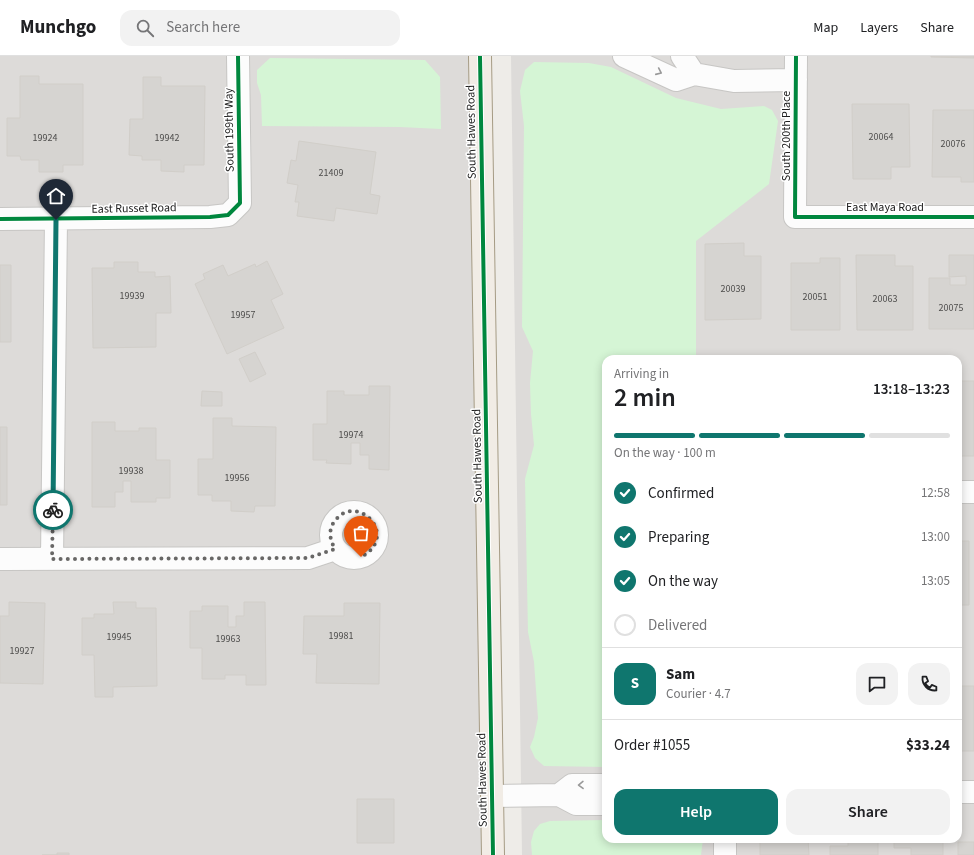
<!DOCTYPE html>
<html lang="en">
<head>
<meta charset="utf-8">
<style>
	body { margin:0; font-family:"Source Sans 3",sans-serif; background:#f2f2f2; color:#202124; height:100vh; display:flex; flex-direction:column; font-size:15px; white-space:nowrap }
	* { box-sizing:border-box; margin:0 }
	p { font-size:13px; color:#757577 }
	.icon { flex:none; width:22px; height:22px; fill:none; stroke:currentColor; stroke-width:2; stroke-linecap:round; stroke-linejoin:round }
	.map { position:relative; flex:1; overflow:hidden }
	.panel { position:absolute; left:602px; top:299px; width:360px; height:488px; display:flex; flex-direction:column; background:#fff; border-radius:12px; box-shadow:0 2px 10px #0003 }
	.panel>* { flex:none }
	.pin { position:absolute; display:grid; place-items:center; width:34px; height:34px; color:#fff; margin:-41px -17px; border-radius:50% 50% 50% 0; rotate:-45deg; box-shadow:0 0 4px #0007 }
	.pin .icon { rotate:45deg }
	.courier { position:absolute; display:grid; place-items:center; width:40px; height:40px; margin:-20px; border:3px solid #0f766e; border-radius:50%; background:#fff; color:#222; box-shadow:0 1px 5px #0007 }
	.headline em { font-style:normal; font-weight:600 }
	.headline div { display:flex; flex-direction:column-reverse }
	.headline { display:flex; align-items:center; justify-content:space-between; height:68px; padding:0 12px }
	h1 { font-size:26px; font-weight:600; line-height:30px }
	.bar { display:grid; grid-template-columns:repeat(4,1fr); gap:6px 4px; align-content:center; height:48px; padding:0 12px }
	.bar i { height:5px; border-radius:3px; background:#e0e0e0 }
	.bar .on { background:#0f766e }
	.bar p { grid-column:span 4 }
	.line { display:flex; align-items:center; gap:10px; padding:0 12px; border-top:1px solid #e0e0e0 }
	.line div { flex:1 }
	.round { display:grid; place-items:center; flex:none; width:42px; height:42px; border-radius:12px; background:#f2f2f2 }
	ol { padding:0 12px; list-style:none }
	li { display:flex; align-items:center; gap:12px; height:44px }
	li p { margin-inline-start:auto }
	li .icon { padding:4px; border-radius:50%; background:#0f766e; color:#fff; stroke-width:4 }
	li:last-child { color:#757577 }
	li i { width:22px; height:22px; border:2px solid #e0e0e0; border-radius:50% }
	.primary-button { display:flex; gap:8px; margin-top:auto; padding:8px 12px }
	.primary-button a { flex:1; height:46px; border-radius:12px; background:#0f766e; color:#fff; font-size:16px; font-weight:600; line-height:46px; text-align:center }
	.primary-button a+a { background:#f2f2f2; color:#202124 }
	header { display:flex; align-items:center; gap:24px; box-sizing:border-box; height:56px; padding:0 20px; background:#fff; border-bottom:1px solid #e0e0e0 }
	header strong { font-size:19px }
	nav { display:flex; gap:22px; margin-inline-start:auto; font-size:14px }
	.search { width:280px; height:36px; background:#f2f2f2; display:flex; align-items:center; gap:10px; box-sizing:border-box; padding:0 14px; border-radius:12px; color:#757577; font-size:15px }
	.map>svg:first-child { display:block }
	.residential { fill:#dddbd9; fill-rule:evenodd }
	.park { fill:#d5f5d5 }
	.building { fill:#d6d4d1; stroke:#d1cec9 }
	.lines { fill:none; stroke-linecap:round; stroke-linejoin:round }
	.minor-casing { stroke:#c7c6c4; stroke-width:24 }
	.major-casing { stroke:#a59b84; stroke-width:24 }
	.minor { stroke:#fcfcfc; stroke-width:22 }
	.major { stroke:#f1ece5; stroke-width:22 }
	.cycleway-casing { stroke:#fff; stroke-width:6 }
	.cycleway { stroke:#00873e; stroke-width:4 }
	.oneway { stroke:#999 }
	.done { stroke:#686766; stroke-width:4; stroke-dasharray:0 7.2 }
	.route { stroke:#0f766e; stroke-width:5 }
	.labels { text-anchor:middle; stroke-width:3; stroke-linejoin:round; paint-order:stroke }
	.number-label { font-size:10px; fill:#4e4d4c }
	.street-label { font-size:12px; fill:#202020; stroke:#fff }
</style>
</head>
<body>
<header>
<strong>Munchgo</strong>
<div class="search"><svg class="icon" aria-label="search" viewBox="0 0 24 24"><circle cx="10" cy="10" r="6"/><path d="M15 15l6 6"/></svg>Search here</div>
<nav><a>Map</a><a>Layers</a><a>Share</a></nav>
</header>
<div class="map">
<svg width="974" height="799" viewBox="0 0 974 799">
	<rect width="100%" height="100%" fill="#eeece8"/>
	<path class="residential" d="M0,0H480L494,799H0Z
		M511,0H974V799H522ZM606,303H958V783H606Z"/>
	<path class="park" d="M270,2L425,4L440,21L441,73L400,71L262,70L261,39L257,27V14Z
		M534,6L589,7L611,11L676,42L721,53L764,50L772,54L778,65L769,128L696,185V303H606V711L544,710L535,702L530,691L534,681L538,662L534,606L528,576L525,423L534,389L531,358L530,327L533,295L522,271L524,70L520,35L525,14Z
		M606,764V783H703L701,799H532L531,786L534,775L540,768L550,765Z"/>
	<path class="building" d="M931,0H974V2L931,1Z
		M20,20H39V28H83V109H63V116H39V104H21L20,100H7V62H20Z
		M143,21H161V30H205L204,109H184V116L161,115V104H142V100L129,99L130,63H143Z
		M852,48H909L910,111H891V123H853Z
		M933,54H974V126H961V121H932Z
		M299,85L376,96L370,138L380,140L377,158L336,152L334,165L297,160L299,146H295L298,129L287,127L291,104L296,105Z
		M744,187V200H761V263L705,264V188Z
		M856,199H895V210H913V274H857Z
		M949,199H974V273H929V222H950V229H966V220L949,221Z
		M820,202H840V274H791V207H820Z
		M267,205L283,238L271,244L284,272L227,298L195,228L205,223L203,218L223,209L228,220L255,208L256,211Z
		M114,206H138V216H155V221L170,220L171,257H156V291L93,292L92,212H114Z
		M0,209H11V286H0Z
		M255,296L266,318L250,326L239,303Z
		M958,325H974V400H958Z
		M369,330H390L389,414L369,413V399H360V387H351V408L326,407L327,404H313V368H327V335H344V339H369Z
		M202,335L222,336V350H201Z
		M213,362H232V370L276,371L275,450H255L254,456L231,455V445H212V439H198V403H213Z
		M92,366H115V375H139V372H156V404H170V442H156V446H131V425H123V436H115V451H92Z
		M0,371H7V449H0Z
		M958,485H969V549H958Z
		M9,546L45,547L43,628L0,627V560H9Z
		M113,546H136V552H156L157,630L113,631V641H95L94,599H82V562H94V558H114Z
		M244,546H265L266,629H246V619H225V623H202V592H190V555H202V550H228V571H236V560H244Z
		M344,547H380L379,628L316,627L317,598H303L304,560H344Z
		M959,630H974V695H959Z
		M357,743H394V787H357Z
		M760,783H779V786H788V783H808L809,799H760Z
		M848,783H878V799H830V790H848Z
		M894,783H943V799H911V792H894Z
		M958,786H974V799H958Z
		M57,797H69V799H42H57Z"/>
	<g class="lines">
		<defs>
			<path id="minor" d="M624,0L676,24L694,18L734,25L796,24
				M682,0L694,18
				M796,0L795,161H974
				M0,163L210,161L228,159L240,147L238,0
				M958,436H974
				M331 479a23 23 0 1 1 46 0a23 23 0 1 1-46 0Z
				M0,503L308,502L335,493
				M52,503L56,164
				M958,736H974
				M559,739L572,729H606
				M493,740L559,739L576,748H606
				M725,799V783"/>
			<path id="major" d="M480,0L493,799"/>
		</defs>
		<use href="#minor" class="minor-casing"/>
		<use href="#major" class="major-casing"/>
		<use href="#minor" class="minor"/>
		<use href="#major" class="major"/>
		<defs>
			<path id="cycleway" d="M480,0L493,799
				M796,0L795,161H974
				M0,163L210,161L228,159L240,147L238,0"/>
		</defs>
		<use href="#cycleway" class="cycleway-casing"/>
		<use href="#cycleway" class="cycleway"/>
	</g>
	<defs><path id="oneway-chevron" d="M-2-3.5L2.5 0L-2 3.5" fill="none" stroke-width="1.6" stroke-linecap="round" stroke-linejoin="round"/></defs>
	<g class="oneway">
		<use href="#oneway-chevron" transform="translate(659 16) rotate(24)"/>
		<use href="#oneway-chevron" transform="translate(581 729) rotate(179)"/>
	</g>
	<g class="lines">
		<path class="done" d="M53,454L52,503L308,502L335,493C330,484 328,475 334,466C356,434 401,480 361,501"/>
		<path class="route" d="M53,454L56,164"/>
	</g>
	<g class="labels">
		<g class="number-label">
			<text x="881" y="84">20064</text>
			<text x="45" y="85">19924</text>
			<text x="167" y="85">19942</text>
			<text x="953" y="91">20076</text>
			<text x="331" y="120">21409</text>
			<text x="733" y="236">20039</text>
			<text x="132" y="243">19939</text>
			<text x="815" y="244">20051</text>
			<text x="885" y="246">20063</text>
			<text x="951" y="255">20075</text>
			<text x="243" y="262">19957</text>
			<text x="351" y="382">19974</text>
			<text x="131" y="418">19938</text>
			<text x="237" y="425">19956</text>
			<text x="341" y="583">19981</text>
			<text x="119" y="584">19945</text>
			<text x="228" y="586">19963</text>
			<text x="22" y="598">19927</text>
		</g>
		<g class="street-label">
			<text transform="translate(229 74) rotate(-91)" y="4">South 199th Way</text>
			<text transform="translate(471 76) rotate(-91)" y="4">South Hawes Road</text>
			<text transform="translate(786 80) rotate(-90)" y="4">South 200th Place</text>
			<text x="885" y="155">East Maya Road</text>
			<text transform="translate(134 152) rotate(-1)" y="4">East Russet Road</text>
			<text transform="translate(477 400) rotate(-91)" y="4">South Hawes Road</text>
			<text transform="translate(482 724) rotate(-91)" y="4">South Hawes Road</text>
		</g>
	</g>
</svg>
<div class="pin" style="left:361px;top:501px;background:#ea580c"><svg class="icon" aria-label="bag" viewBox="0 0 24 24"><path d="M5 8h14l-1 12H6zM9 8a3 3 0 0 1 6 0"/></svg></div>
<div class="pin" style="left:56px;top:164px;background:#1f2937"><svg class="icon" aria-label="home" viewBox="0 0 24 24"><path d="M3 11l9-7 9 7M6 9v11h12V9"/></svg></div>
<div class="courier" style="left:53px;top:454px"><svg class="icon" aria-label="bike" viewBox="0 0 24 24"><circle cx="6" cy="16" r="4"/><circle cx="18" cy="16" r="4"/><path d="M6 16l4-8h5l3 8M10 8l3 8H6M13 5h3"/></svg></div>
<section class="panel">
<div class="headline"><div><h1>2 min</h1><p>Arriving in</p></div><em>13:18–13:23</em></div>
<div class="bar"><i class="on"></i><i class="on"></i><i class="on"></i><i></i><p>On the way · 100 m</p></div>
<ol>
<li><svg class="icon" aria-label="check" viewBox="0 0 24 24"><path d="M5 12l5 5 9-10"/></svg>Confirmed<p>12:58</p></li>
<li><svg class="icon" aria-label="check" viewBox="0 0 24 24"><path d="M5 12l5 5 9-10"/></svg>Preparing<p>13:00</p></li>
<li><svg class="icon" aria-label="check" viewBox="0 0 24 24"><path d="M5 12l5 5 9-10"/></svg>On the way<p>13:05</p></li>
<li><i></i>Delivered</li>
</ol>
<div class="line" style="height:72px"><b class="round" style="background:#0f766e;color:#fff">S</b><div><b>Sam</b><p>Courier · 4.7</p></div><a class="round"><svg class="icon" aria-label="chat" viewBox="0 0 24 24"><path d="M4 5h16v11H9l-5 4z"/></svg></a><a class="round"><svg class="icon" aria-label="phone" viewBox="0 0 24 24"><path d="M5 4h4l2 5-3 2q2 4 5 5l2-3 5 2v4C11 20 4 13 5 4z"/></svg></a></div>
<div class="line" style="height:52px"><div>Order #1055</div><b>$33.24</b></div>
<div class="primary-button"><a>Help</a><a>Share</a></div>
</section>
</div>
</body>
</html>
